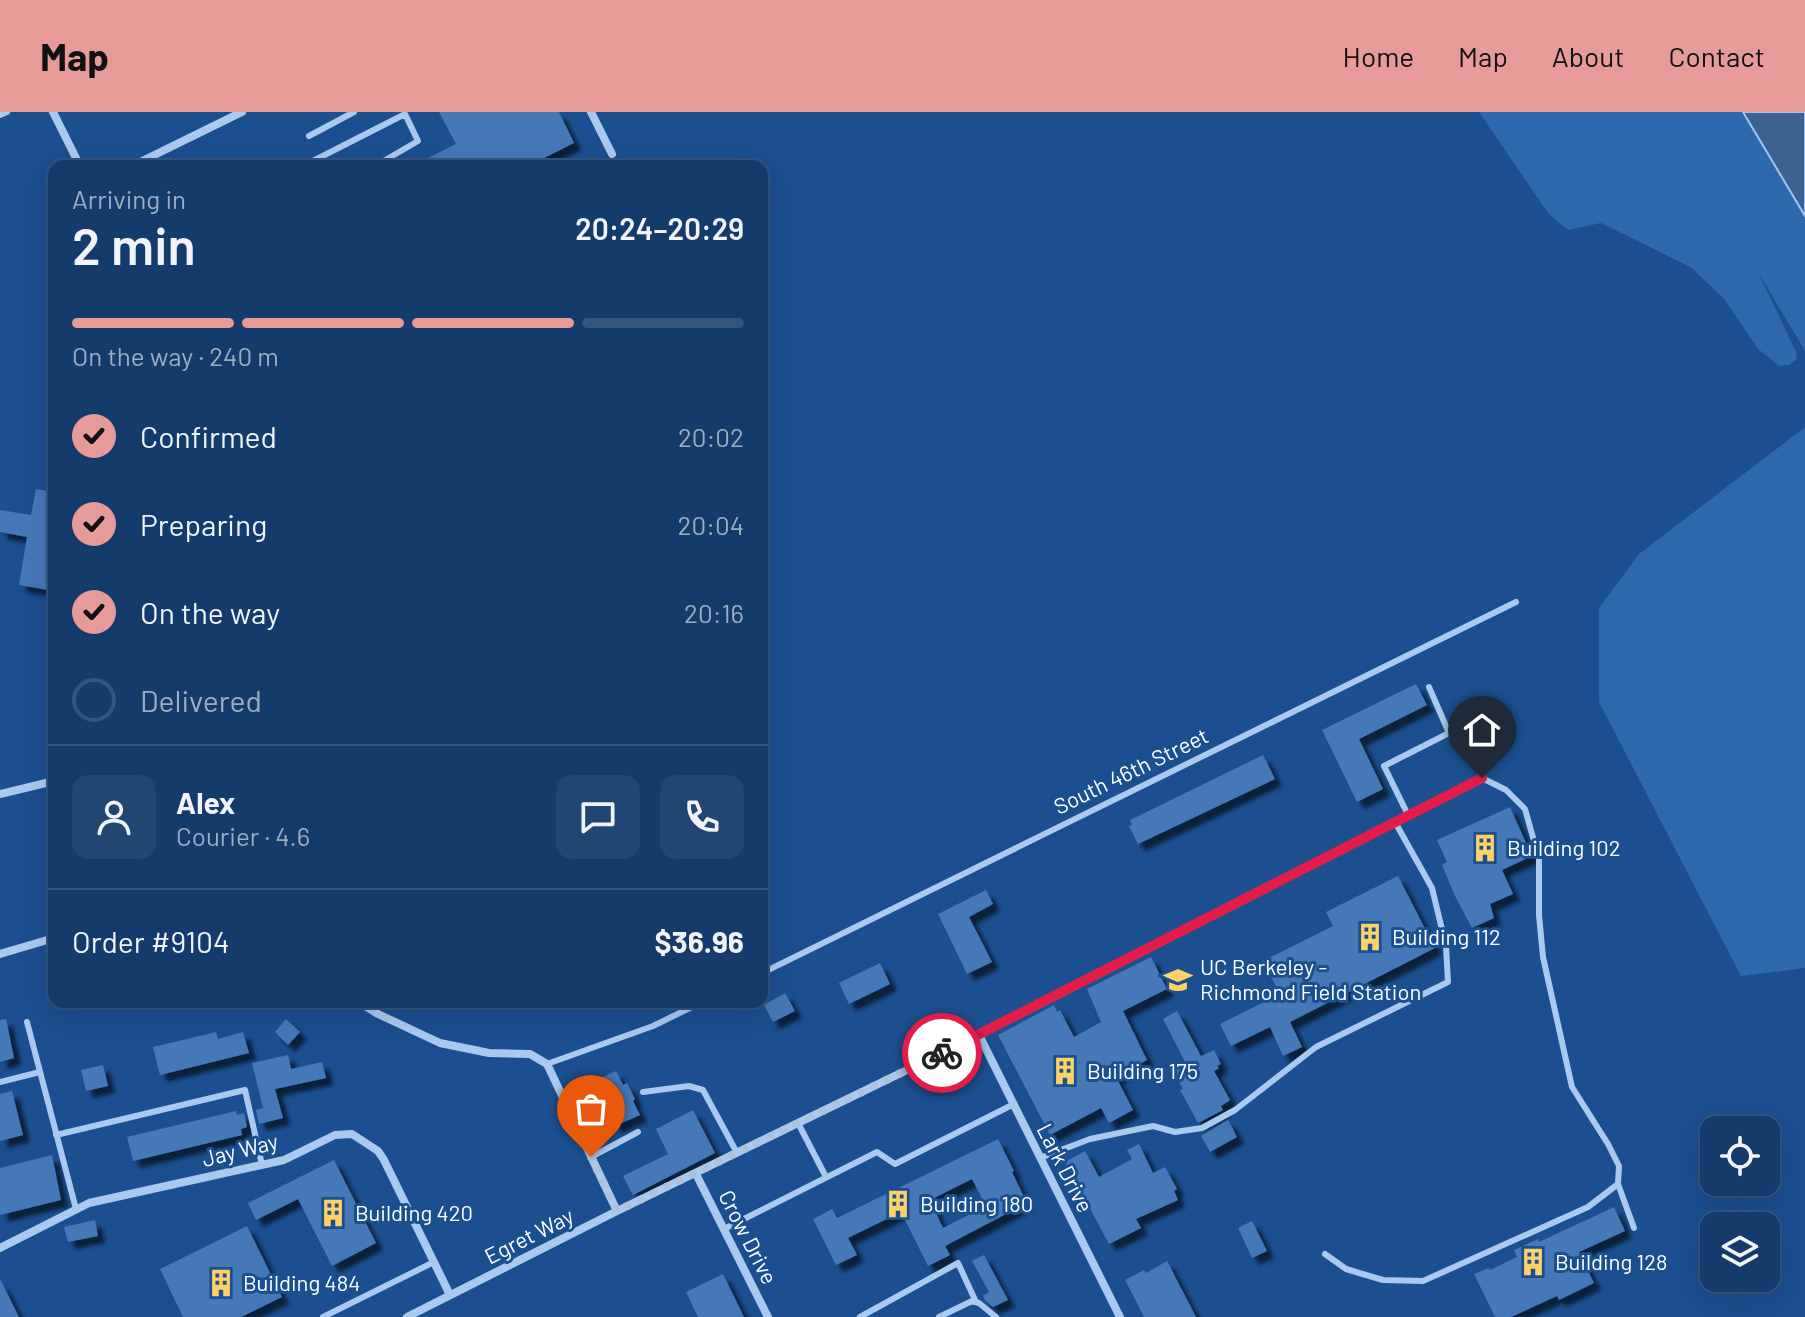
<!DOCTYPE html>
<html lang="en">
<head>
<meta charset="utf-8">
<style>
	body { margin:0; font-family:Barlow,sans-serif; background:#214673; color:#f1f3f6; height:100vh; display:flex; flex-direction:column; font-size:30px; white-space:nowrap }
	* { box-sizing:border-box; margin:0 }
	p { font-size:26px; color:#9dadc1 }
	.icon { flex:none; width:44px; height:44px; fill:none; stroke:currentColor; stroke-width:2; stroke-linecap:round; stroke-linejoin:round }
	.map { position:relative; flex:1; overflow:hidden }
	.panel { position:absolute; left:48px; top:48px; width:720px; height:848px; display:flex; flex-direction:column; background:#143b6b; border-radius:16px; box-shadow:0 8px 32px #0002,0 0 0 2px #33557e }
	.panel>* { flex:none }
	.controls { position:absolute; left:1700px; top:1004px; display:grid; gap:16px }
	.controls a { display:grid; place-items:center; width:80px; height:80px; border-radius:16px; background:#143b6b; box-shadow:0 8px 32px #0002,0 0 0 2px #33557e; font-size:40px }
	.pin { position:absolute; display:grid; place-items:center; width:68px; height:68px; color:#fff; margin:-82px -34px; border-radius:50% 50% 50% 0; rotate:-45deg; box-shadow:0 0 8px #0007 }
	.pin .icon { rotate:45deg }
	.courier { position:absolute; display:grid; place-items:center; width:80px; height:80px; margin:-40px; border:6px solid #e11d48; border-radius:50%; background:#fff; color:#222; box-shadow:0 2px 10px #0007 }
	.head em { font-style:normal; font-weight:600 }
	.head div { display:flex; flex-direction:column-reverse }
	.head { display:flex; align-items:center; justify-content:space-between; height:136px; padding:0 24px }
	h1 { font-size:52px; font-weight:600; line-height:60px }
	.bar { display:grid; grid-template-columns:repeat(4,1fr); gap:12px 8px; align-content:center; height:96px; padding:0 24px }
	.bar i { height:10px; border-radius:6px; background:#33557e }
	.bar .active { background:#e69b98 }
	.bar p { grid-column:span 4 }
	.line { display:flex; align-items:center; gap:20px; padding:0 24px; border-top:2px solid #33557e }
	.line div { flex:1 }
	.round { display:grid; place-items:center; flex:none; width:84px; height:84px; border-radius:16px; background:#214673 }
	ol { padding:0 24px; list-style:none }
	li { display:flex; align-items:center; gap:24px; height:88px }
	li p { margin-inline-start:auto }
	li .icon { padding:8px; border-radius:50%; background:#e69b98; color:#111; stroke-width:4 }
	li:last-child { color:#9dadc1 }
	li i { width:44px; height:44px; border:4px solid #33557e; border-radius:50% }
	header { display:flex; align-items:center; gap:48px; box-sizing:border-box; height:112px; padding:0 40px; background:#e69b98; color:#111 }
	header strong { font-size:38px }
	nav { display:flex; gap:44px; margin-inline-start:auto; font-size:28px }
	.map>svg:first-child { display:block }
	.green { fill:#2e69ad }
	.water { fill:#3c6290; stroke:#9cc4f0; stroke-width:2 }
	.building { fill:#4478b7; fill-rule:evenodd; filter:url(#shadow) }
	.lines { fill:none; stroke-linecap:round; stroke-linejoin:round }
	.lane { stroke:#a9c9ee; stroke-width:6 }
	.street { stroke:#a9c9ee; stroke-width:8 }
	.done { stroke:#afc1d8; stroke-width:8; stroke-dasharray:0 14.4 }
	.route { stroke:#e11d48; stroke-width:10 }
	.labels { text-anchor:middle; stroke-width:6; stroke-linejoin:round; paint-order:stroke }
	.street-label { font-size:22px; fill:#fff; stroke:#1b4f8f }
	.poi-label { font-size:22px; fill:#fff; stroke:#1b4f8f; text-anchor:start }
</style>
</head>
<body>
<header>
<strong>Map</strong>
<nav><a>Home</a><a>Map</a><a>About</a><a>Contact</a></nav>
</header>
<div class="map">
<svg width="1805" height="1205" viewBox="0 0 1805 1205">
	<defs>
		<filter id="shadow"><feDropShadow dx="7" dy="7" stdDeviation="2" flood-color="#0009"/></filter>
	</defs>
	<rect width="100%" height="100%" fill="#1b4f8f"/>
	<path class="green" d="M1479,0H1805V239L1758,160L1796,240L1797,247L1789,253L1779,254L1758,237L1725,188L1692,156L1601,111L1568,118L1548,101Z
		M1805,315V856L1741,864L1599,590V496L1639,442Z"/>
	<path class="water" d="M1743,0H1805V104Z"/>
	<path class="building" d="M439,0H559L574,31L528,54H412L456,32Z
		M36,377L54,380V479L19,473L27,425L0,420V398L31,403Z
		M1416,572L1427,593L1359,627L1383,677L1357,690L1322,618Z
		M1263,643L1275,667L1138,732L1129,714L1132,713L1130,708Z
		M1510,695L1532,744L1502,758L1513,782L1490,792L1494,806L1472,816L1455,784L1442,753L1447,750L1437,728Z
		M1398,764L1435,836L1290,910L1302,935L1283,944L1270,915L1231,934L1220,912L1280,882L1263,849L1333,814L1326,800Z
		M986,778L993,792L969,805L992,850L967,862L938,802Z
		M1151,845L1167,877L1123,899L1147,948L1116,965L1133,998L1109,1011L1101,996L1050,1023L998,923L1054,893L1057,900L1060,898L1074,925L1101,910L1087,877Z
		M880,851L890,872L849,892L839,871Z
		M785,881L795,899L773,910L764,893Z
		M1177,899L1201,944L1214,938L1221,952L1217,954L1219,956L1214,959L1230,988L1221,994L1223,998L1200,1010L1198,1011L1180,978L1183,977L1173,958L1186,952L1163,907Z
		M6,907L14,946L0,950V908Z
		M286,907L300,920L288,933L275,920Z
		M216,920L218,927L243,920L249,941L160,963L153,935Z
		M288,943L291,957L322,950L326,966L275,977L283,1006L259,1012L256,998L263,996L252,951Z
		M103,953L108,974L86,979L81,958Z
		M616,959L623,973L627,971L635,987L633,989L640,1003L615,1014L608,1001L604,1002L594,982L598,980L593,970Z
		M12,979L23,1023L0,1029V982Z
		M693,998L715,1041L633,1083L623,1064L668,1042L656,1017Z
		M236,999L237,1003L244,1001L247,1015L241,1017L242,1023L133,1049L127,1025Z
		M1228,1008L1237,1025L1210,1040L1201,1024Z
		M998,1027L1014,1059L1012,1060L1027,1091L945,1134L950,1143L928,1154L901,1100L848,1126L857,1143L836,1153L813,1107L832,1097L837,1106ZM972,1067L986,1094L943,1116L930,1088Z
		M1139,1032L1153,1061L1165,1055L1177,1077L1174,1079L1178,1088L1136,1107L1141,1116L1109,1132L1065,1050L1085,1039L1099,1065L1132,1047L1127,1038Z
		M52,1043L61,1088L0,1103V1056Z
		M334,1048L376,1131L332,1154L298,1087L256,1108L248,1091Z
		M1614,1095L1625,1119L1579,1140L1594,1171L1559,1188L1557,1184L1511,1205H1495L1474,1162L1489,1156L1490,1158L1517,1145L1514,1138L1538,1127L1539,1130Z
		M95,1108L98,1124L68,1130L64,1115Z
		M1252,1109L1267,1139L1252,1146L1238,1116Z
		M247,1114L282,1185L241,1205H183L160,1157Z
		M984,1143L1008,1188L993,1195L985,1188L983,1184L989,1180L972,1149Z
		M1167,1149L1196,1205H1144L1125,1168L1144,1158L1146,1161Z
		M723,1162L744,1205H698L686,1180Z
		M0,1167L19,1205H0Z"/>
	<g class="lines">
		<path class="lane" d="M0,3L7,0
			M309,24L354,0
			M293,54L307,52L405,2L418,29L375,54
			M1482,666L1506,678L1525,697L1539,747V803L1543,845L1572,975L1608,1032L1619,1054L1618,1072L1634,1116
			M1408,703L1384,654L1449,621L1429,575
			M762,861L1516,490
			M27,910L76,1097
			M547,952L653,914L702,890
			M0,970L40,960
			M643,980L689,974L703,978L737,1041
			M798,1011L826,1065
			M56,1023L245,978L262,1053
			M591,1045L638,1020
			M1040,1046L1090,1027L1153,1014L1175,1020L1202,1016L1235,998L1316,935L1448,870L1446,834L1432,776L1395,710
			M724,1117L877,1040L895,1052L1014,992
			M1325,1142L1346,1157L1383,1168L1423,1169L1588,1095L1618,1072
			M323,1205L434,1150
			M860,1205L958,1151L976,1190
			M939,1205L972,1189L979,1191L996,1205"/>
		<path class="street" d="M53,0L80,54
			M591,0L612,42
			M132,54L242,0
			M0,682L54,669
			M0,842L54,826
			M359,890L378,902L440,931L489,941L530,942L547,952L617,1099
			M979,923L1120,1205
			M696,1062L768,1205
			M0,1136L89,1091L284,1048L335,1023L352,1022L378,1039L384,1048L450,1183
			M407,1205L617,1099L979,923L1482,666"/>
	</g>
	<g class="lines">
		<path class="done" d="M591,1045L617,1099L942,941"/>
		<path class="route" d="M942,941L1482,666"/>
	</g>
	<defs>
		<symbol id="building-bare" viewBox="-9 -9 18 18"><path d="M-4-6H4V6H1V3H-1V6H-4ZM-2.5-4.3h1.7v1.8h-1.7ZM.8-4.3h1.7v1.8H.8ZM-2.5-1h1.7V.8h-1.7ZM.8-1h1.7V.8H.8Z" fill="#ffd166" stroke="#1b4f8f" stroke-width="2.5" paint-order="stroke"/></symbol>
		<symbol id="university-bare" viewBox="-9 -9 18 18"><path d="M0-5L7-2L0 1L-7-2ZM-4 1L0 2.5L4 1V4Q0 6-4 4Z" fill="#ffd166" stroke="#1b4f8f" stroke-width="2.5" paint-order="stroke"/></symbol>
	</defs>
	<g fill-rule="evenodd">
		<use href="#building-bare" x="1465" y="716" width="40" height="40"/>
		<use href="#building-bare" x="1350" y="805" width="40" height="40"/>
		<use href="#university-bare" x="1158" y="848" width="40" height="40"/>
		<use href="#building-bare" x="1045" y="939" width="40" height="40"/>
		<use href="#building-bare" x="878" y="1072" width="40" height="40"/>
		<use href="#building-bare" x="313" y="1081" width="40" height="40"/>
		<use href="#building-bare" x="1513" y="1130" width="40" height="40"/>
		<use href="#building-bare" x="201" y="1151" width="40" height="40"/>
	</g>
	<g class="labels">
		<g class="street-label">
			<text transform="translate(1131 659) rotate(-26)" y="8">South 46th Street</text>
			<text transform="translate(240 1038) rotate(-14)" y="8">Jay Way</text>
			<text transform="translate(1065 1056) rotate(63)" y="8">Lark Drive</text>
			<text transform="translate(529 1124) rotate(-27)" y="8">Egret Way</text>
			<text transform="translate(748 1125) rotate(63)" y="8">Crow Drive</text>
		</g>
		<g class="poi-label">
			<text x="1507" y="744">Building 102</text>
			<text x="1392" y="833">Building 112</text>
			<text x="1200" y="863">UC Berkeley -<tspan x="1200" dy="25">Richmond Field Station</tspan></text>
			<text x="1087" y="967">Building 175</text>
			<text x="920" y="1100">Building 180</text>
			<text x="355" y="1109">Building 420</text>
			<text x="1555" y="1158">Building 128</text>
			<text x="243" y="1179">Building 484</text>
		</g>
	</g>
</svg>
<div class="controls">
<a><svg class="icon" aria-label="locate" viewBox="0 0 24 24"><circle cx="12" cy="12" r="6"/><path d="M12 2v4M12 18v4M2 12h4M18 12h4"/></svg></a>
<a><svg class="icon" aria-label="layers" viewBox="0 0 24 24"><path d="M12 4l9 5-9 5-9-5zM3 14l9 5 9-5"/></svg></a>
</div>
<div class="pin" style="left:591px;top:1045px;background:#ea580c"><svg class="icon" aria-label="bag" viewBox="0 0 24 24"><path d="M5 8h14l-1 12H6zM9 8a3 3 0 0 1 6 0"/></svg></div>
<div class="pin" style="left:1482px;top:666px;background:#1f2937"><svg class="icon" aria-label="home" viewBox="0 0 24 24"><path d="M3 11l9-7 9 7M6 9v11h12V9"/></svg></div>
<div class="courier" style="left:942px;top:941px"><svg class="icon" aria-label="bike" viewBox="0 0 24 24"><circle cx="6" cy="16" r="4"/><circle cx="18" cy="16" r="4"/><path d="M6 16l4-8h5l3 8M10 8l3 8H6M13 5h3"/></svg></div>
<section class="panel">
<div class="head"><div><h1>2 min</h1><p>Arriving in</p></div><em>20:24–20:29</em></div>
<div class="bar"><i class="active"></i><i class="active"></i><i class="active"></i><i></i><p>On the way · 240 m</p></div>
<ol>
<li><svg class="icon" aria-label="check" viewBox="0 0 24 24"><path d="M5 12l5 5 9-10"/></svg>Confirmed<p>20:02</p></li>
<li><svg class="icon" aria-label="check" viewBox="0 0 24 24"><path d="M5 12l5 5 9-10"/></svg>Preparing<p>20:04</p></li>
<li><svg class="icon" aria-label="check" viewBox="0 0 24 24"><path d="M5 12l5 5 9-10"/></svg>On the way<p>20:16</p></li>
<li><i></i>Delivered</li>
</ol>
<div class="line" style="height:144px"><a class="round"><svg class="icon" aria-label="person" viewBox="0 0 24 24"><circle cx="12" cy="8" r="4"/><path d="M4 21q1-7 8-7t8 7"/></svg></a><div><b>Alex</b><p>Courier · 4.6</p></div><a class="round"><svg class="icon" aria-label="chat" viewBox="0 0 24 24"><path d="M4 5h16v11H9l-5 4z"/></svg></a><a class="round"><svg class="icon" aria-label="phone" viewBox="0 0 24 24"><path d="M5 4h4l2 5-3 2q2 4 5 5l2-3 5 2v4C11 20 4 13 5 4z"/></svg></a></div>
<div class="line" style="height:104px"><div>Order #9104</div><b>$36.96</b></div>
</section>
</div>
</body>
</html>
